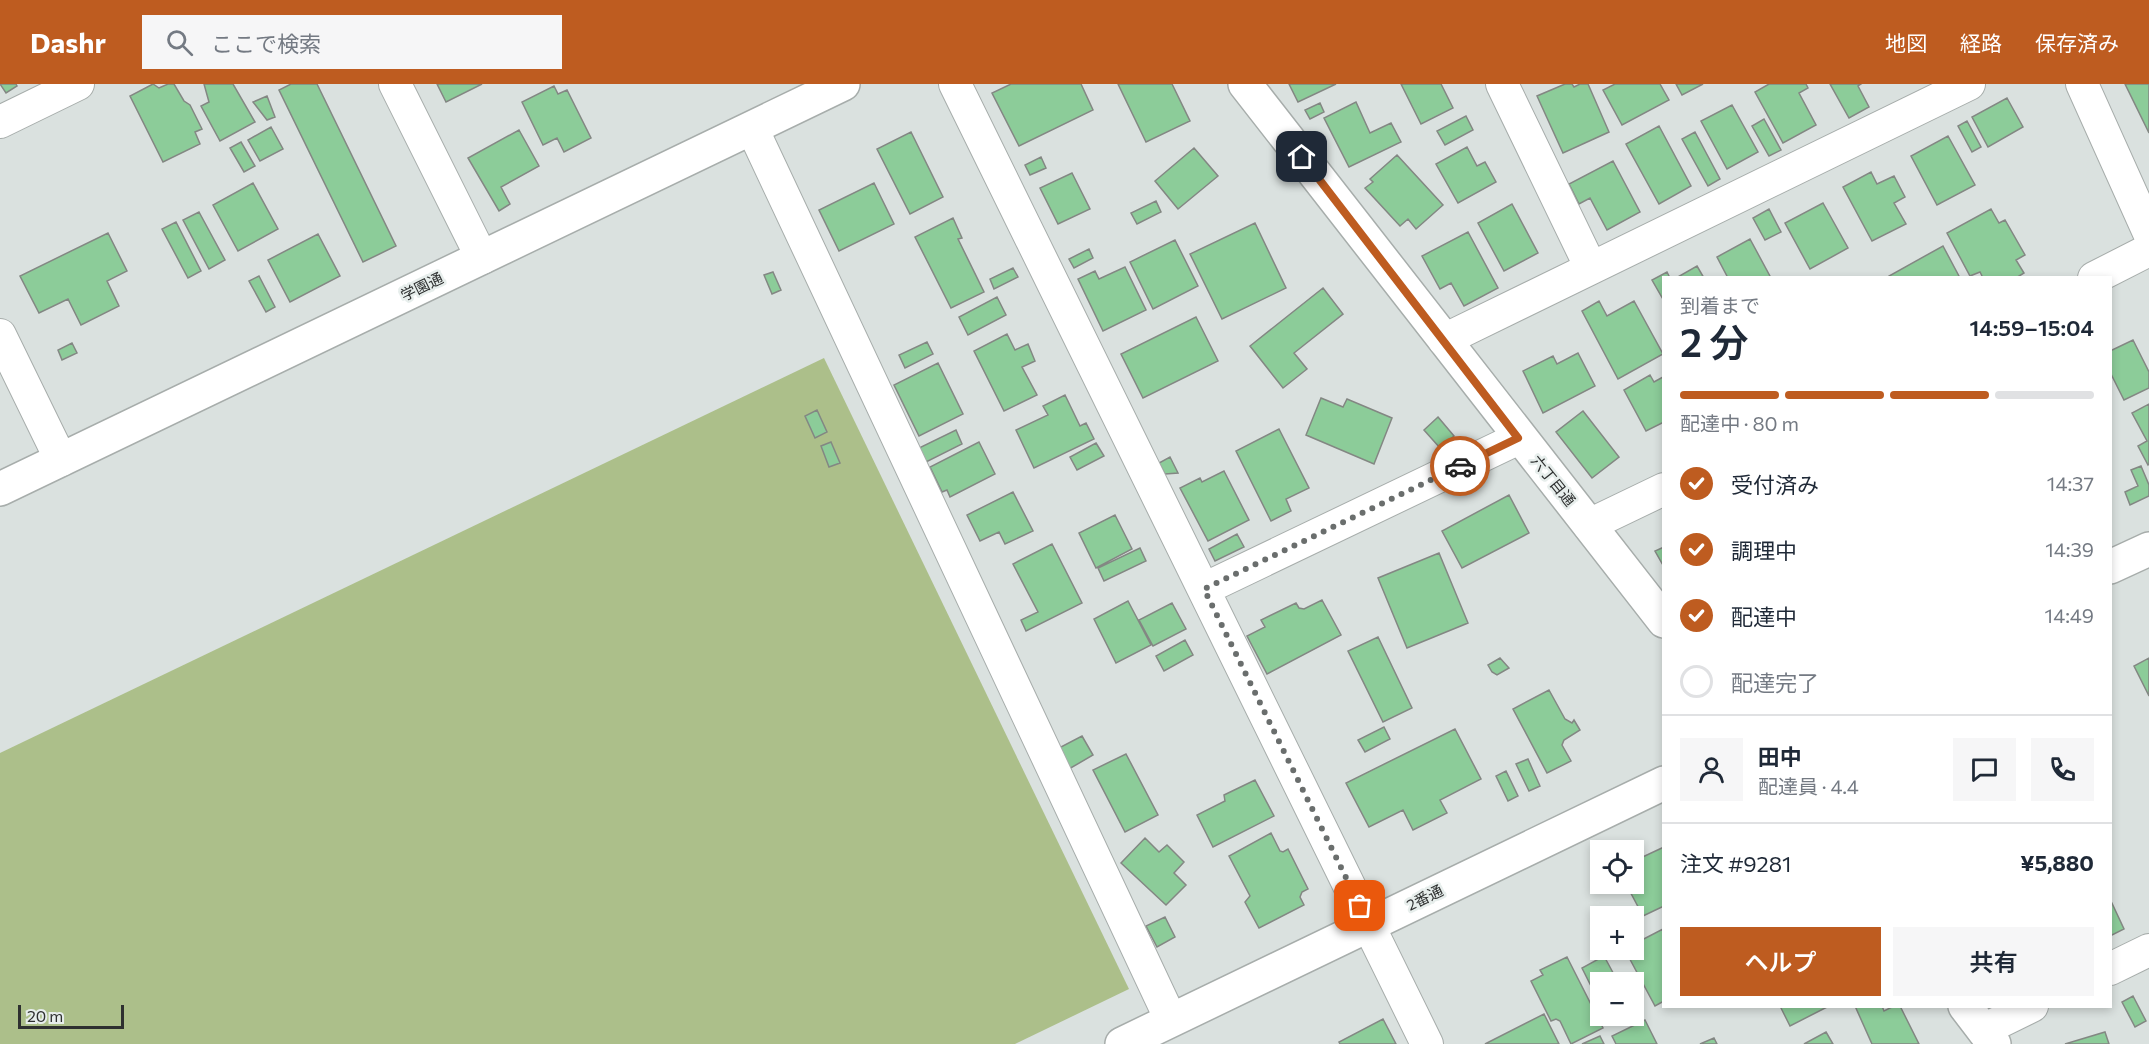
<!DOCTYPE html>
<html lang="ja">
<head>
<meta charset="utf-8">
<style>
	body { margin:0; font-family:Commissioner,"Noto Sans JP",sans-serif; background:#f6f6f7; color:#1f2937; height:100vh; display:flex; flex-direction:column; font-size:22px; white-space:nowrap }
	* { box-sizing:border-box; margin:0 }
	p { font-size:20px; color:#747a83 }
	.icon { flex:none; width:33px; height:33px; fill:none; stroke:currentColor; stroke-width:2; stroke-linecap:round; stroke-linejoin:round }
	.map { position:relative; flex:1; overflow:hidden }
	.sheet { position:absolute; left:1662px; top:192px; width:450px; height:732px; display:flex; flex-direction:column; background:#fff; border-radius:0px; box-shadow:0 3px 9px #0003 }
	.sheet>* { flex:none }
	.buttons { position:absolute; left:1590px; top:756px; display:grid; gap:12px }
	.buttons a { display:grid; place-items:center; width:54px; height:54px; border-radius:0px; background:#fff; box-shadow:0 3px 9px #0003; font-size:30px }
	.scale { position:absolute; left:18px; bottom:15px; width:106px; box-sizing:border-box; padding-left:6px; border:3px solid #2e3030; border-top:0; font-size:16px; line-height:21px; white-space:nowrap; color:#2e3030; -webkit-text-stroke:4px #e7eeec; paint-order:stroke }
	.pin { position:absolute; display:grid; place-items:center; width:51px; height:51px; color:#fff; margin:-26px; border-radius:12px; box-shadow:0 3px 9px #0006 }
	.courier { position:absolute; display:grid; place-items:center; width:60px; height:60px; margin:-30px; border:4px solid #be5c20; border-radius:50%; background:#fff; color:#222; box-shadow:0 2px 8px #0007 }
	.summary em { font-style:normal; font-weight:600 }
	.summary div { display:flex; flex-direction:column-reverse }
	.summary { display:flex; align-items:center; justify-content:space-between; height:102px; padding:0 18px }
	h1 { font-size:39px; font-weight:600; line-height:45px }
	.bar { display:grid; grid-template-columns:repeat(4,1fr); gap:9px 6px; align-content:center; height:72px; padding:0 18px }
	.bar i { height:8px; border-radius:4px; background:#e0e1e3 }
	.bar .on { background:#be5c20 }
	.bar p { grid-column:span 4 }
	.line { display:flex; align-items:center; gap:15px; padding:0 18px; border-top:2px solid #e0e1e3 }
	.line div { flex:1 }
	.round { display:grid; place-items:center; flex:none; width:63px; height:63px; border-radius:0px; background:#f6f6f7 }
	ol { padding:0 18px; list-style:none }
	li { display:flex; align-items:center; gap:18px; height:66px }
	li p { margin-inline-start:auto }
	li .icon { padding:6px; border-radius:50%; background:#be5c20; color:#fff; stroke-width:4 }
	li:last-child { color:#747a83 }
	li i { width:33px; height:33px; border:3px solid #e0e1e3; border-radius:50% }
	.button { display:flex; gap:12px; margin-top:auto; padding:12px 18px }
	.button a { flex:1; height:69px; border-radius:0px; background:#be5c20; color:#fff; font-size:24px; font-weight:600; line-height:69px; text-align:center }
	.button a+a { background:#f6f6f7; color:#1f2937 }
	header { display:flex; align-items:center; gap:36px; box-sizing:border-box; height:84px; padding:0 30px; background:#be5c20; color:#fff }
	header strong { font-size:28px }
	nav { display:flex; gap:33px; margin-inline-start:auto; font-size:21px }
	.search { width:420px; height:54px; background:#f6f6f7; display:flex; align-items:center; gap:15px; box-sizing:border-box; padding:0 21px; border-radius:0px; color:#747a83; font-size:22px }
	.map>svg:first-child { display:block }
	.green { fill:#acbf8a }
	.building { fill:#8ccc99; stroke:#838783; stroke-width:1.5 }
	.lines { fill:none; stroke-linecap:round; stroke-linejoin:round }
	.street-casing { stroke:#a7adab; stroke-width:34 }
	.secondary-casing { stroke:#a7adab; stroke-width:36 }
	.street { stroke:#fff; stroke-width:32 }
	.secondary { stroke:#fff; stroke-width:33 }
	.done { stroke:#6a6e6d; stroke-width:6; stroke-dasharray:0 10.8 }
	.route { stroke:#be5c20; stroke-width:8 }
	.labels { text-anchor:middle; stroke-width:5; stroke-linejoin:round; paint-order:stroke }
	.street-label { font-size:15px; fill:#2e3030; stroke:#e7eeec }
</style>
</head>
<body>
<header>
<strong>Dashr</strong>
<div class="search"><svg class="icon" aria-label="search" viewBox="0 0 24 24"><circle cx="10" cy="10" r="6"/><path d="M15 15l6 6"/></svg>ここで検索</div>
<nav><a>地図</a><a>経路</a><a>保存済み</a></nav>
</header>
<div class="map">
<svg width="2149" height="960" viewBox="0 0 2149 960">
	<rect width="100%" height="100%" fill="#dae1df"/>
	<path class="green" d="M824,274L1129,905L1015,960H0V669Z"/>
	<path class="building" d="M0,0H16L17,2L6,9Z
		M153,0L159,4L168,0H174L184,17L190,21L202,45L195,48L200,60L163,78L130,12Z
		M204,0H233L255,38L220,57L201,22L209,18Z
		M291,0H317L396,162L363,178L279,6Z
		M437,0H482L446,18Z
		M1011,0H1081L1093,26L1019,62L992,9Z
		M1118,0H1172L1190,37L1146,58Z
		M1289,0H1336L1298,18Z
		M1401,0H1441L1453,24L1421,40Z
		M1565,0H1572L1574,3L1580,0H1588L1609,48L1563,69L1537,12Z
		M1615,0H1660L1669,16L1622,41L1603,6Z
		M1676,0H1703L1682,11Z
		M1769,0H1806L1808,4L1799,9L1816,41L1783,59L1755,8Z
		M1830,0H1861L1858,2L1869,23L1849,34Z
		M2125,0H2149V49Z
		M554,2L558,10L567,6L591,54L564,68L557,54L543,61L522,18Z
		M267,12L275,33L267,36L253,18Z
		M2007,14L2023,43L1988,63L1972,33Z
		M1356,18L1370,49L1391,39L1401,58L1349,83L1324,34Z
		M1320,19L1324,28L1310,35L1305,26Z
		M1732,21L1758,68L1727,85L1701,37Z
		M1466,32L1473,46L1445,61L1437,47Z
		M1764,35L1781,66L1769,72L1752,42Z
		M1967,37L1981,63L1972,68L1958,42Z
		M1659,42L1691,102L1659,120L1626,60Z
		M271,43L283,65L260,77L248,56Z
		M519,46L539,82L501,103L510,120L499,127L468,74Z
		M911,48L943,113L910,130L877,65Z
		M1695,48L1720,95L1708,102L1682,55Z
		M1948,52L1975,101L1937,121L1911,72Z
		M241,58L255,82L244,88L230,64Z
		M1467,63L1477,82L1485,78L1496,98L1458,119L1436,80Z
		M1194,64L1218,92L1178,125L1155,97Z
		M1397,71L1443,121L1416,145L1408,135L1400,142L1365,104L1373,98L1370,95Z
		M1041,73L1046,84L1030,91L1025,81Z
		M1613,77L1640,128L1607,146L1590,114L1579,120L1569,100Z
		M1871,88L1877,100L1894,92L1905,113L1894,119L1906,140L1872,157L1843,103Z
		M1072,89L1090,125L1058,140L1040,104Z
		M253,99L278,145L238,167L213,121Z
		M874,99L894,140L839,167L819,126Z
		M1156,117L1161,128L1137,140L1131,129Z
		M1823,119L1848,164L1810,185L1785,139Z
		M1512,120L1538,169L1504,187L1478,139Z
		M1769,125L1781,148L1765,156L1753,134Z
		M1991,125L1999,139L2005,136L2025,171L2016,176L2024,189L2016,194H1983L1980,188L1970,192L1947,149Z
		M199,128L225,176L209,185L183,136Z
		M953,134L962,154L958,155L984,208L951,224L915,153Z
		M176,138L201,187L188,194L162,145Z
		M1255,139L1286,204L1222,235L1190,170Z
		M1468,148L1498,204L1464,222L1451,199L1440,205L1422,172Z
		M108,149L127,187L107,197L119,222L81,241L68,215L39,229L20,192Z
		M318,150L340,192L290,218L268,176Z
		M1750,155L1771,194H1728L1717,173Z
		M1175,156L1198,202L1153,225L1130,178Z
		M1943,162L1960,194H1890L1889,192Z
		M1089,165L1093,174L1074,184L1069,175Z
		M1697,182L1704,194H1676Z
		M1125,183L1146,226L1103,247L1078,195L1095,187L1099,195Z
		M1013,184L1018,193L994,205L990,195Z
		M773,188L781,206L772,210L764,191Z
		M1667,188L1670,194H1664V217L1652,196Z
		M259,192L275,223L266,228L249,197Z
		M1323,204L1343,230L1294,269L1307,285L1283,304L1250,262Z
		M997,213L1006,231L968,251L959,233Z
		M1599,217L1607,232L1634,217L1663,270L1618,295L1582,227Z
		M1196,233L1218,277L1143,314L1121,270Z
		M1007,250L1015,266L1028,260L1035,277L1022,283L1037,311L1004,327L974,267Z
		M2133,256L2149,288V304L2124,316L2110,288V267Z
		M927,258L933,270L905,284L899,271Z
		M72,259L77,269L62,276L58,266Z
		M1578,269L1595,302L1543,329L1523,287L1553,272L1557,280Z
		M938,279L963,330L919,352L894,301Z
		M1650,291L1654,298L1663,293L1664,294V338L1646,347L1624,306Z
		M1065,311L1080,342L1086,339L1094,355L1034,384L1016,346L1048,331L1043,322Z
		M1321,314L1343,323L1347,315L1392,334L1374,380L1306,351Z
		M2149,320V380L2148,381L2138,362L2147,357L2132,329Z
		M817,326L827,348L815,354L805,332Z
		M1583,327L1619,373L1592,394L1556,348Z
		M1438,333L1454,352L1440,364L1424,346Z
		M1279,345L1309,404L1286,415L1291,427L1271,437L1236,367Z
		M956,346L962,360L926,378L919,364Z
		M831,358L840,379L829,383L821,362Z
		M979,358L995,390L950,413L947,406L942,408L930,383Z
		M1096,359L1104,372L1077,386L1070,373Z
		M1170,373L1178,389L1165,390L1159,379Z
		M2141,382L2149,401V412L2130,421L2125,408L2138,402L2131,386Z
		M1224,387L1249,436L1208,457L1180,404L1200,394L1202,398Z
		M1013,408L1033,447L1005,460L999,448L980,457L967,431Z
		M1509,411L1529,449L1462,484L1442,447Z
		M1115,431L1132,465L1096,484L1079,449Z
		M1237,450L1244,463L1215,477L1209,465Z
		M1052,460L1082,519L1026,547L1021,536L1038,528L1013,480Z
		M1664,463V483L1655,467Z
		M1140,464L1146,477L1104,497L1098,484Z
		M1439,469L1468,539L1407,564L1378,494Z
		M1322,516L1341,551L1267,590L1247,552L1265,543L1261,536L1296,519L1299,524L1304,525Z
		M1128,517L1151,561L1116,579L1094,535Z
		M1172,519L1186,545L1153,562L1139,536Z
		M1378,553L1412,624L1383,638L1348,567Z
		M1185,556L1193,571L1164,587L1156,572Z
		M1500,574L1509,584L1497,591L1492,588L1488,581Z
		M2149,574V612L2134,582Z
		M1549,606L1565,635L1572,639L1574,636L1580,646L1564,656L1562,661L1571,677L1547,689L1513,625Z
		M1384,643L1390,655L1365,668L1358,656Z
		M1455,645L1481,695L1440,716L1447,729L1413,746L1403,726L1369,743L1346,699Z
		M1082,652L1093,671L1069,685L1057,665Z
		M1126,670L1158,731L1125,748L1093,686Z
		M1528,675L1540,702L1529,707L1516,680Z
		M1506,687L1518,712L1508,717L1496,692Z
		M1255,696L1274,732L1213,763L1197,731L1225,717L1224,711Z
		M1271,749L1280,767L1283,768L1288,765L1308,805L1302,808L1300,813L1304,821L1259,844L1245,818L1250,812L1229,772Z
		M1145,754L1159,768L1167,761L1184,778L1174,789L1186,801L1166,821L1121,779Z
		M1664,763V822L1643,832L1626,800H1634V777Z
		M2110,815L2124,845L2110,852Z
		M1165,833L1175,853L1157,863L1146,842Z
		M1663,845L1664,917L1655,922L1625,866H1634V860Z
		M1604,872L1618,898H1600V920L1582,884Z
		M1567,873L1603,944L1571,960L1560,937L1556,935L1551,937L1531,897L1543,891L1540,886Z
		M2133,912L2146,937L2135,943L2122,918Z
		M1780,922H1829L1790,942Z
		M1855,922H1882L1884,927L1894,922H1900L1919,960H1872Z
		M1544,930L1559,960H1485Z
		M1383,935L1396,960H1340L1339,958Z
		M1645,936L1657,960H1616L1612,952Z
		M1826,948L1833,960H1804Z
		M2105,948L2109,960H2065Z
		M1600,952L1604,960H1582Z
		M1714,954L1717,960H1700Z"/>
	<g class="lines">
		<defs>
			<path id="street" d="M395,0L482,174
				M955,0L1427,960
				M1502,0L1591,184
				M2082,0L2149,149
				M0,38L78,0
				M752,44L1171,936
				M2094,194L2149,166
				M0,251L61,376
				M1444,256L1969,0
				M1589,441L1664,405
				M1204,505L1519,354
				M2110,885L2149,866
				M1983,946L2032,922"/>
			<path id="secondary" d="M1245,0L1664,537
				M0,405L843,0
				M2110,483L2149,465
				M1965,922L1994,960
				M1122,960L1664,699"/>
		</defs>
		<use href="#street" class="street-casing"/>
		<use href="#secondary" class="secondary-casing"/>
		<use href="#street" class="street"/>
		<use href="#secondary" class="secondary"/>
	</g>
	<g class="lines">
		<path class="done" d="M1360,822L1204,505L1460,382"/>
		<path class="route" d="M1302,73L1518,354L1460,382"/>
	</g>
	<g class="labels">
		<g class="street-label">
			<text transform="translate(422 203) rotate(-26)" y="5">学園通</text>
			<text transform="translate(1553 397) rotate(51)" y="5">六丁目通</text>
			<text transform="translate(1425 814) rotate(-26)" y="5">2番通</text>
		</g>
	</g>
</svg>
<div class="buttons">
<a><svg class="icon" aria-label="locate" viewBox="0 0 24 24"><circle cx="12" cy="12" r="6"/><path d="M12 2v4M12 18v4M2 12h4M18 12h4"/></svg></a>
<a>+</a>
<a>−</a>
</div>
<div class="scale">20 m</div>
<div class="pin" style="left:1360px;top:822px;background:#ea580c"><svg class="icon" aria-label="bag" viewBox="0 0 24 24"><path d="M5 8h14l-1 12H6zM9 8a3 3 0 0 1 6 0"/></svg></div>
<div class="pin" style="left:1302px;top:73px;background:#1f2937"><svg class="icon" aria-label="home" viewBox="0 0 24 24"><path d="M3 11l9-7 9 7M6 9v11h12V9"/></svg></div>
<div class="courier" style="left:1460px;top:382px"><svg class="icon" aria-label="car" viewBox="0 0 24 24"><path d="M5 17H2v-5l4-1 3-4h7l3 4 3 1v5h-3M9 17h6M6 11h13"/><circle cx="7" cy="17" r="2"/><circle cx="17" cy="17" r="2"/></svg></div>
<section class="sheet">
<div class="summary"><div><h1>2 分</h1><p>到着まで</p></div><em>14:59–15:04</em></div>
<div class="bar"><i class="on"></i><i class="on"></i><i class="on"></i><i></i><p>配達中 · 80 m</p></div>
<ol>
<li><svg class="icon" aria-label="check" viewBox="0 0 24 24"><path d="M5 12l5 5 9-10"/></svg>受付済み<p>14:37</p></li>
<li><svg class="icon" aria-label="check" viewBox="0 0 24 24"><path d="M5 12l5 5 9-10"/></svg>調理中<p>14:39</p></li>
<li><svg class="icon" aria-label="check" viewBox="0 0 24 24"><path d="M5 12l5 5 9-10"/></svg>配達中<p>14:49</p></li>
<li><i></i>配達完了</li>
</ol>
<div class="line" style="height:108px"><a class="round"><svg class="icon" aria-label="person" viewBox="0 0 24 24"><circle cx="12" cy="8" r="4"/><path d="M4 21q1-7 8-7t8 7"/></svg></a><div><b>田中</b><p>配達員 · 4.4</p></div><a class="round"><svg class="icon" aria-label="chat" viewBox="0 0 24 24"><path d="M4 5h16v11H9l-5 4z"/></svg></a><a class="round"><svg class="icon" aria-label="phone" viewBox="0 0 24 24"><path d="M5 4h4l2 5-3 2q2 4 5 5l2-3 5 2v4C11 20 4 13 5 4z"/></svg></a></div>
<div class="line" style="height:78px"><div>注文 #9281</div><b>¥5,880</b></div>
<div class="button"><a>ヘルプ</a><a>共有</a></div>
</section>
</div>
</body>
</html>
